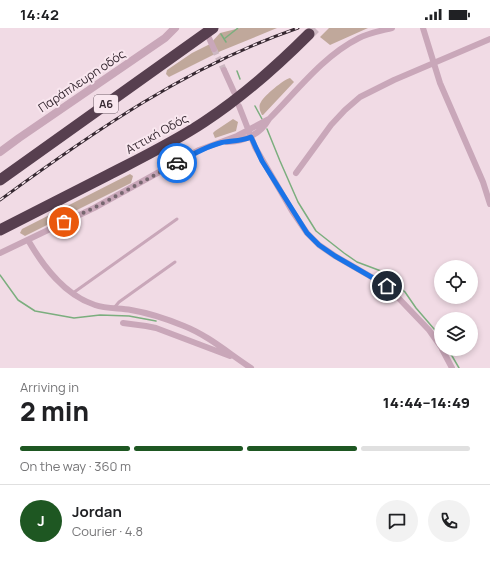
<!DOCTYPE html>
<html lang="en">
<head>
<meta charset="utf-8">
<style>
	body { margin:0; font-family:Manrope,sans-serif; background:#f2f2f2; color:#202124; height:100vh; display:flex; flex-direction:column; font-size:15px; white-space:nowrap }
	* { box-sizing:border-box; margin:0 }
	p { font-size:13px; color:#757577 }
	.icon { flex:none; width:22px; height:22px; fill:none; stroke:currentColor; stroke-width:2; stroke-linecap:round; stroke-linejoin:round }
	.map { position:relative; height:340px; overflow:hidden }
	.sheet { display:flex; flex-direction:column; background:#fff; flex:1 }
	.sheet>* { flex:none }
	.tools { position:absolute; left:434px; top:232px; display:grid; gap:8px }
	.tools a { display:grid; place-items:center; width:44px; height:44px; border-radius:50%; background:#fff; box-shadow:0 2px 6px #0003; font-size:20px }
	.pin { position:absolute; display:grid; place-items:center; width:34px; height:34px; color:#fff; margin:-17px; border:2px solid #fff; border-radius:50%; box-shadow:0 1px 4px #0007 }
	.courier { position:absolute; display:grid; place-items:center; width:40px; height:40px; margin:-20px; border:3px solid #1a73e8; border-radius:50%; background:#fff; color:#222; box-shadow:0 1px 5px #0007 }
	.headline em { font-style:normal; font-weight:800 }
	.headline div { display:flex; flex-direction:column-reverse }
	.headline { display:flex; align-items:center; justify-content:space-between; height:68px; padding:0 20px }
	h1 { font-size:26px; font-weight:800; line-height:30px }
	.bar { display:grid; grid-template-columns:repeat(4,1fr); gap:6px 4px; align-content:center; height:48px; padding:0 20px }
	.bar i { height:5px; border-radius:3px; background:#e0e0e0 }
	.bar .on { background:#1e5722 }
	.bar p { grid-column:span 4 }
	.line { display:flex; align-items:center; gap:10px; padding:0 20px; border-top:1px solid #e0e0e0 }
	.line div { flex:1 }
	.round { display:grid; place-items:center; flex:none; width:42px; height:42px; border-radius:21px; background:#f2f2f2 }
	.status { display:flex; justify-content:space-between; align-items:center; height:28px; padding:0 20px; background:#fff; direction:ltr }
	.status svg { height:11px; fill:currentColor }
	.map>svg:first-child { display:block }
	.green { fill:#c0a89b }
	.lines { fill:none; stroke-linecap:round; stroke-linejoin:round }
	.stream { stroke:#7bae7e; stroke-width:1.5 }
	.minor-tunnel { stroke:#ccb7c1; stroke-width:6; stroke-dasharray:6 3; stroke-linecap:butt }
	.motorway-tunnel { stroke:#ccb7c1; stroke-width:11; stroke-dasharray:11 5.5; stroke-linecap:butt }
	.service { stroke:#c9a7b9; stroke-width:3 }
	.minor { stroke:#c9a7b9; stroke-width:6 }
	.tertiary { stroke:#c9a7b9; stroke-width:8 }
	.motorway { stroke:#573f4f; stroke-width:11 }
	.rail-casing { stroke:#362831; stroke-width:3 }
	.rail { stroke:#f9e7ef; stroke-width:1.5; stroke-dasharray:4.5; stroke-linecap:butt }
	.done { stroke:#776770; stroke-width:4; stroke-dasharray:0 7.2 }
	.route { stroke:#1a73e8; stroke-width:5 }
	.labels { text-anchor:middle; stroke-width:4; stroke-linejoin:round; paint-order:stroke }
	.shield { fill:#f9e7ef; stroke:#70616a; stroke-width:1 }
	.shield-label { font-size:11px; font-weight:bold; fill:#362831 }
	.street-label { font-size:12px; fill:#362831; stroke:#f9e7ef }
</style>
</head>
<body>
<div class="status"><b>14:42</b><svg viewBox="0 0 49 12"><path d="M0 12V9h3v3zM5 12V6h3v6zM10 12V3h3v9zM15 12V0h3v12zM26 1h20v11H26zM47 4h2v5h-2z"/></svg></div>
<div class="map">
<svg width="490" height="340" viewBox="0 0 490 340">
	<rect width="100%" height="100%" fill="#f1dbe5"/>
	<path class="green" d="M240,0H277L221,23L169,49L166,46L167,42L192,25L210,16L220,5Z
		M329,0H368L330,17L320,9Z
		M290,50L294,54L263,87H262C260,83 258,78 261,74C265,67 283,52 290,50Z
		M233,91L238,94L236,103L215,110L213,105L215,103Z
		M130,146L133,148L131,155L25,208L20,205L22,201Z"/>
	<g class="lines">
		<path class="stream" d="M221,6L226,14
			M224,11L238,0
			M237,43L240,51
			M255,78L262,91
			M267,101L280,133L298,174L316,203L344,225L357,234L381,243L393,253L405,264L416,280L441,309
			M0,247L18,272L35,283L74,290L100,287L129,288L156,293
			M448,321L459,340"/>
		<path class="minor-tunnel" d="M214,21L224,42"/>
		<path class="motorway-tunnel" d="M309,6L315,0"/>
		<path class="service" d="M73,265L177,191
			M114,280L119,274L175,234"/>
		<path class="minor" d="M423,0L440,55L483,154L490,176
			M209,10L214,21
			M224,42L234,64
			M239,78L255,119L292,183L307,205L319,217L335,228L387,258L429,302L441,319
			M227,114C245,113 260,107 269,91C297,63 323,28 359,10C369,5 380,3 392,0
			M296,145L331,97L345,82L360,69L394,52L490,11
			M28,212C43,238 64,267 95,277C106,281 119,280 131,282C149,285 167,291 184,298C209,308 228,325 251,340
			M0,225L94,180L199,122L237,108L269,91
			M123,295L146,298L156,300L230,328
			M442,321L452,340"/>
		<path class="tertiary" d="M0,124L19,110L165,10L175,0"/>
		<path class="motorway" d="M0,152L213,0
			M0,202C36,184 72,165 108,147C141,130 174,114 204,94C242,69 277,38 309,6"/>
		<defs>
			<path id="rail" d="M0,172C93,104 188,38 298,0"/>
		</defs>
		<use href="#rail" class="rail-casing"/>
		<use href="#rail" class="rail"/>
	</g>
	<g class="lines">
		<path class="done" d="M64,194L94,180L177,135"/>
		<path class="route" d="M177,135C191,127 205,119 220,115C230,112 240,114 251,109L262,133L307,205L319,217L335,228L387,258"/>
	</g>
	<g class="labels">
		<rect class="shield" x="94" y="67" width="24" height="18" rx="3"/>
		<g class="shield-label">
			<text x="106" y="80">Α6</text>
		</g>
		<g class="street-label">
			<text transform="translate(82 53) rotate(-34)" y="4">Παράπλευρη οδός</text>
			<text transform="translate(157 106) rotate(-29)" y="4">Αττική Οδός</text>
		</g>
	</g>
</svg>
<div class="tools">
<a><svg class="icon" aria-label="locate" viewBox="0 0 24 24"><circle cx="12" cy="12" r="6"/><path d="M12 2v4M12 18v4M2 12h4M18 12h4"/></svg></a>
<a><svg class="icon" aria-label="layers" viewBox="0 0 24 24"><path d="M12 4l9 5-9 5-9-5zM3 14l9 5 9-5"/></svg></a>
</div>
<div class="pin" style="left:64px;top:194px;background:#ea580c"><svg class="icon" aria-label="bag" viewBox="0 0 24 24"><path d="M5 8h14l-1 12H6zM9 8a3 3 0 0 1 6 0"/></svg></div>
<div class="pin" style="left:387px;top:258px;background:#1f2937"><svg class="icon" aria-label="home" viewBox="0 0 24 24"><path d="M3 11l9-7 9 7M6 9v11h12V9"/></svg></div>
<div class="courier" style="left:177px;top:135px"><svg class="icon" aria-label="car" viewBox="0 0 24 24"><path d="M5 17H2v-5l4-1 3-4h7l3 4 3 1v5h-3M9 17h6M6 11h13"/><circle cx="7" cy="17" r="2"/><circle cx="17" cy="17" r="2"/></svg></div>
</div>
<section class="sheet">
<div class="headline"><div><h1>2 min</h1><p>Arriving in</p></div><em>14:44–14:49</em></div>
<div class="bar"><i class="on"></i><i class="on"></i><i class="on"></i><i></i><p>On the way · 360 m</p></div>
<div class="line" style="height:72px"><b class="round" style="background:#1e5722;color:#fff">J</b><div><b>Jordan</b><p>Courier · 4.8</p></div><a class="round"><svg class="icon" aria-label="chat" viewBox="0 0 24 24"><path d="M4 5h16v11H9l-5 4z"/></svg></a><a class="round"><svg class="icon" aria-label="phone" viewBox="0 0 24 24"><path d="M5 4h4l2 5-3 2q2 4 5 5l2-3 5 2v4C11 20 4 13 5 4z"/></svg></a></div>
</section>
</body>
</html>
